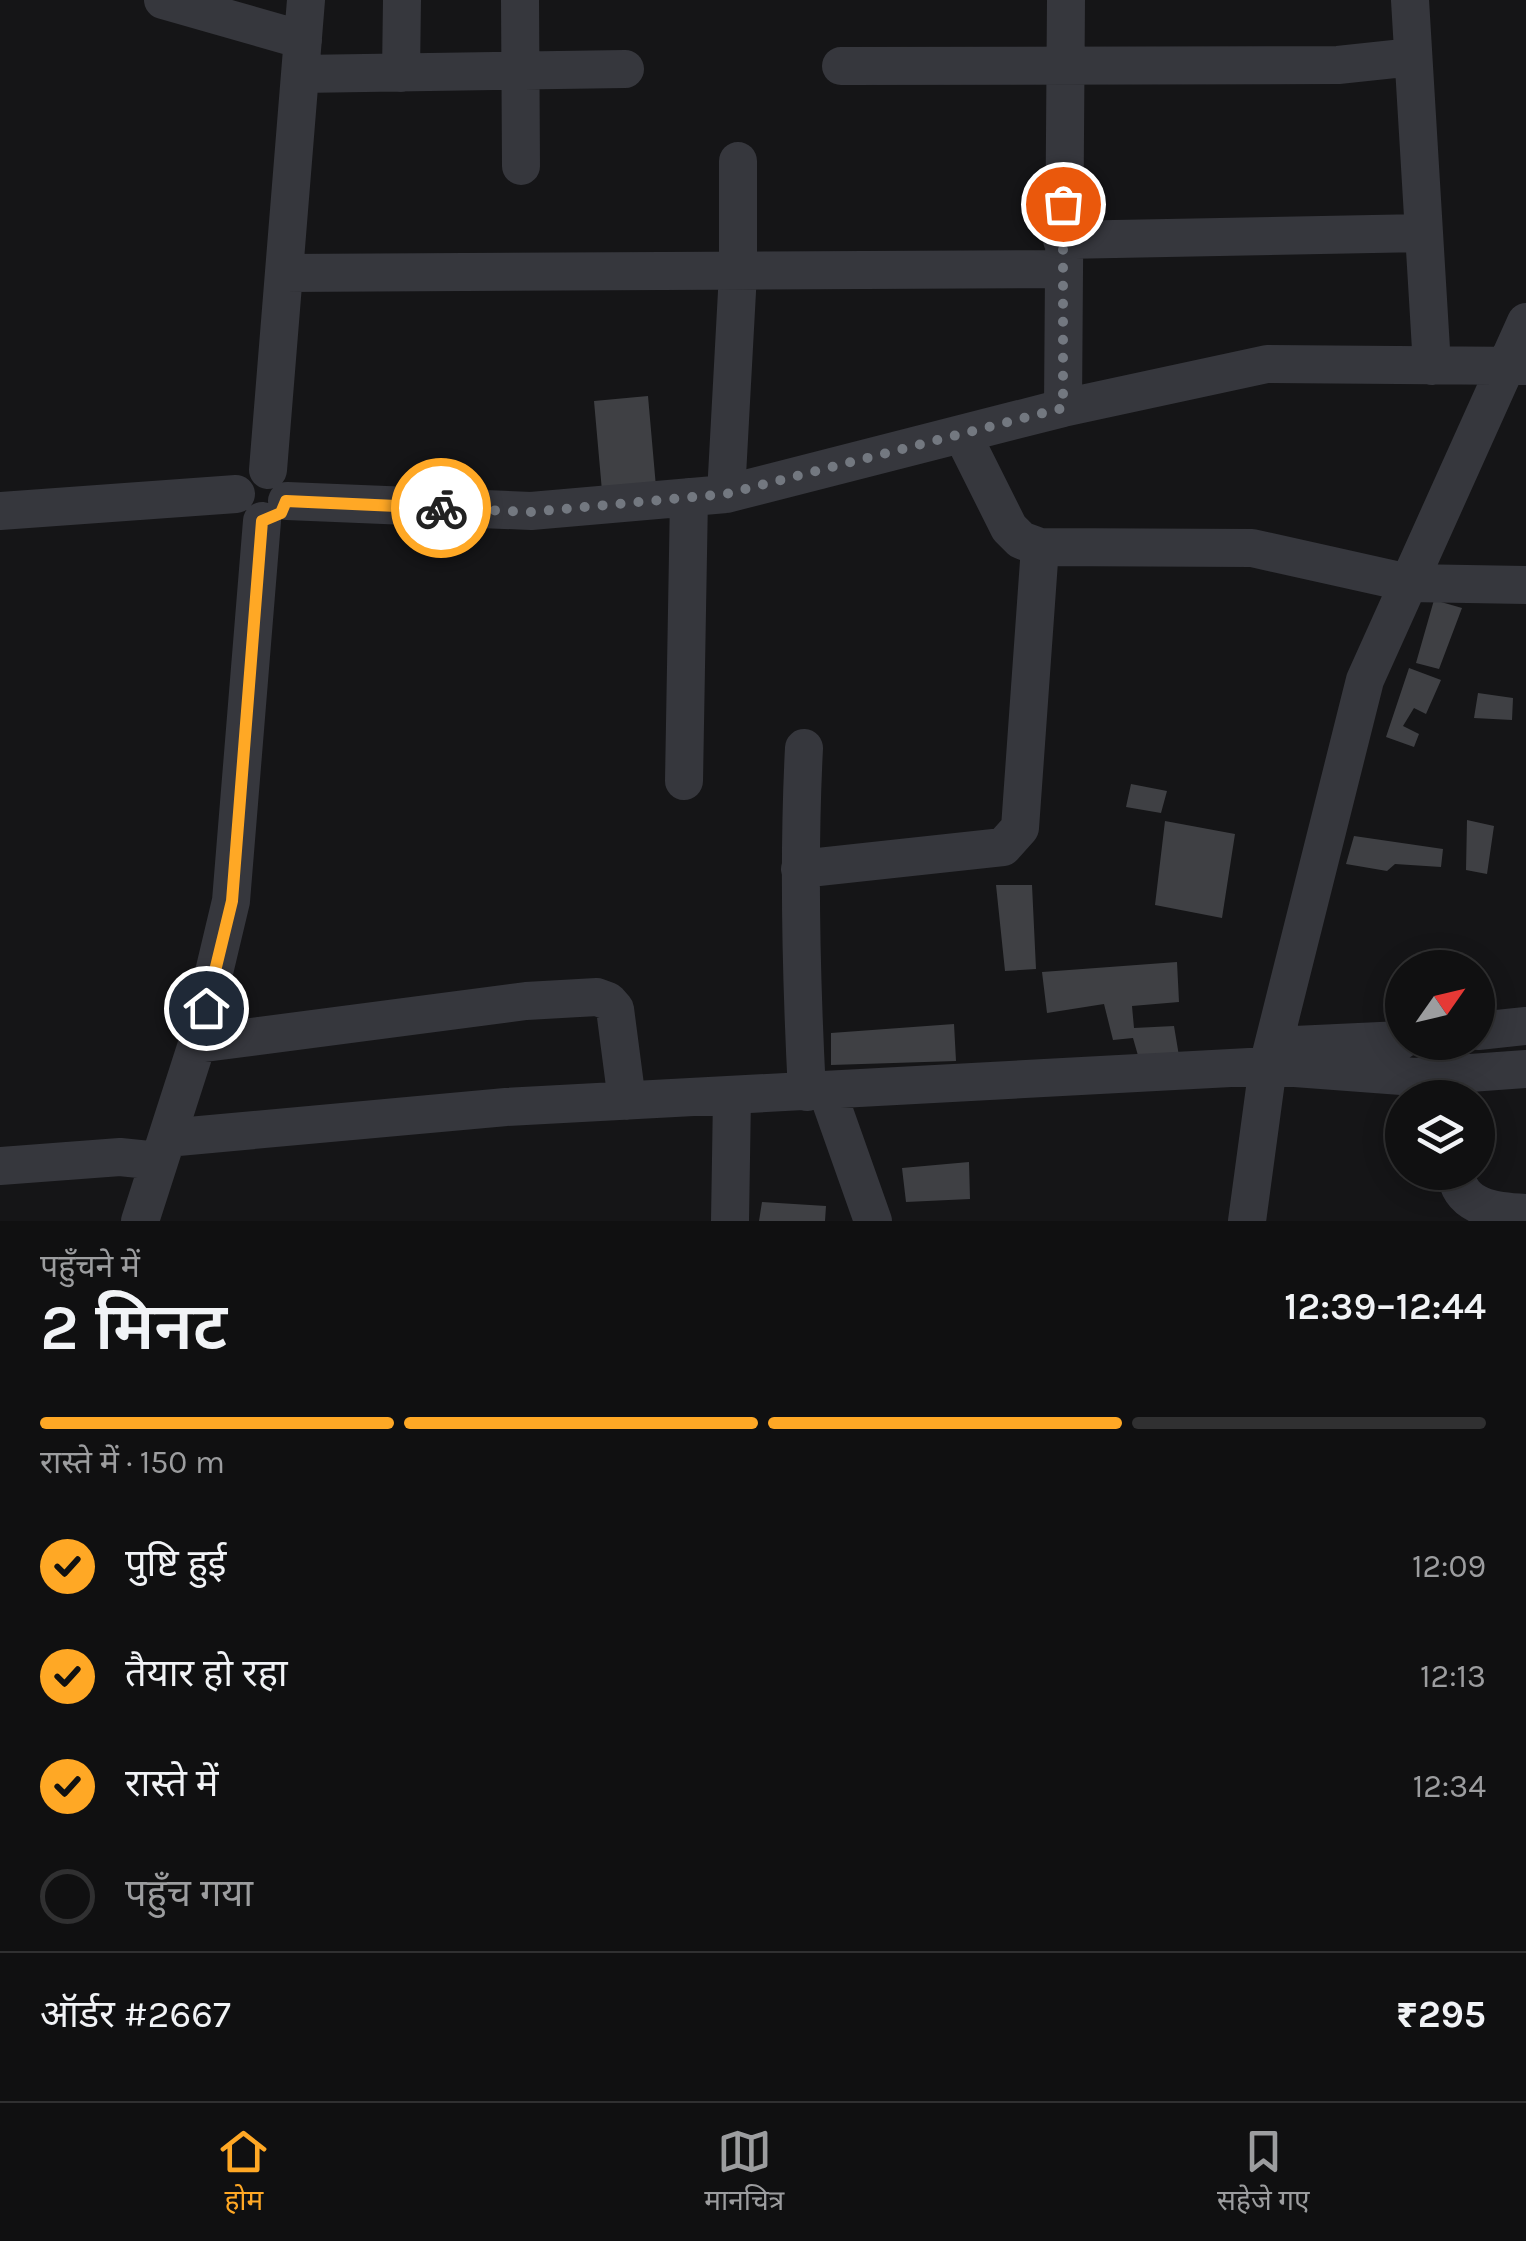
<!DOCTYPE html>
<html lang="hi">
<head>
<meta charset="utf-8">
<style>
	body { margin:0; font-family:Karla,"Noto Sans Devanagari",sans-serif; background:#19191a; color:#f1f3f6; height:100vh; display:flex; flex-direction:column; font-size:38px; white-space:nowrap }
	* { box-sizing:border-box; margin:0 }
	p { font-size:32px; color:#9c9d9f }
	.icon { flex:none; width:55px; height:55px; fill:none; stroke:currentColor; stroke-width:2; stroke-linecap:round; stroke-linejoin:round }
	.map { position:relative; height:1221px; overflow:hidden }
	.details { display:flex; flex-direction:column; background:#101011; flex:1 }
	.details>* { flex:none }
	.needle { width:65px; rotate:56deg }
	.tools { position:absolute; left:1385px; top:950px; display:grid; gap:20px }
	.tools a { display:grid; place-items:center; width:110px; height:110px; border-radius:50%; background:#101011; box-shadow:0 5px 25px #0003,0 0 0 2px #303031; font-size:50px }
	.pin { position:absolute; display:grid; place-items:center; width:85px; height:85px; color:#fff; margin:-42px; border:5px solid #fff; border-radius:50%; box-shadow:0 2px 10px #0007 }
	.courier { position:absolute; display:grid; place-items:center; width:100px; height:100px; margin:-50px; border:8px solid #ffa825; border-radius:50%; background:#fff; color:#222; box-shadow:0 2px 12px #0007 }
	.headline em { font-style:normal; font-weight:600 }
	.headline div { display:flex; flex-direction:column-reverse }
	.headline { display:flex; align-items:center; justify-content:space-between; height:170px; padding:0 40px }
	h1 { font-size:65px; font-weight:600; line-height:75px }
	.bar { display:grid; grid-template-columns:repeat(4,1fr); gap:15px 10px; align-content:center; height:120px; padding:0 40px }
	.bar i { height:12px; border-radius:8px; background:#303031 }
	.bar .selected { background:#ffa825 }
	.bar p { grid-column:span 4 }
	.line { display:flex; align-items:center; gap:25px; padding:0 40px; border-top:2px solid #303031 }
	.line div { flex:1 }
	ol { padding:0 40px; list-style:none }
	li { display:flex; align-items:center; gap:30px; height:110px }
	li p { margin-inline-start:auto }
	li .icon { padding:10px; border-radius:50%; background:#ffa825; color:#111; stroke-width:4 }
	li:last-child { color:#9c9d9f }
	li i { width:55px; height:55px; border:5px solid #303031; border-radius:50% }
	.menu { display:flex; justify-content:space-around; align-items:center; height:140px; border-top:2px solid #303031; background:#101011; font-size:28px; color:#9c9d9f }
	.menu a { display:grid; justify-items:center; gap:5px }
	.menu .selected { color:#ffa825 }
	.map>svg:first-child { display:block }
	.building { fill:#3f4044 }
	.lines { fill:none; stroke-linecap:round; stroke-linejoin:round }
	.minor { stroke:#36373d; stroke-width:38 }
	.done { stroke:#737880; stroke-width:10; stroke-dasharray:0 18 }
	.route { stroke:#ffa825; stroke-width:12 }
</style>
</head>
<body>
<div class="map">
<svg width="1526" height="1221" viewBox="0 0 1526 1221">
	<rect width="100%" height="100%" fill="#151517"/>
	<path class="building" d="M648,396L656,487L602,491L594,401Z
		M1434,600L1462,608L1439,669L1416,663Z
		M1409,668L1441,680L1426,714L1414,708L1403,726L1419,734L1414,747L1386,737Z
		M1478,693L1513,698L1512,720L1474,718Z
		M1131,784L1167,791L1161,813L1126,807Z
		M1467,820L1494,826L1487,874L1466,870Z
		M1165,821L1235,834L1222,918L1155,905Z
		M1354,836L1443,849L1441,867L1395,864L1387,871L1346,864Z
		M996,885H1032L1036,969L1005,971Z
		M1177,962L1179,1002L1132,1006L1134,1028L1174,1026L1179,1056L1139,1059L1133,1038L1113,1040L1104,1004L1047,1013L1042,972Z
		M954,1024L956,1061L831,1065V1033Z
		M969,1162L970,1199L906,1202L902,1168Z
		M762,1202L826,1206L825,1221H759Z"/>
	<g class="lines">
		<path class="minor" d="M163,0L303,40
			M520,0L521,166
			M1410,0L1432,366
			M841,66L1338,65L1413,57
			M401,73L402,0
			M300,74L625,69
			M1062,240L1424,233
			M284,273L1062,269
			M1063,408L1066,0
			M962,434L1009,528L1021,540L1040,547L1252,548L1409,583L1526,585
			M268,470L306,0
			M726,494L738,273V161
			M287,501L531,511L726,494L1063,408L1267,364L1526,366
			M0,511L236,494
			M804,748C798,863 801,977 807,1092
			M684,781L689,497
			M800,869L1003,847L1020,828L1040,547
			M1478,1031L1526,1026
			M197,1044L526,1001L597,997L608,1001L615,1009L627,1101
			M1273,1046L1402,1040
			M827,1091L873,1221
			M167,1138L506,1107L1268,1066L1415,1077L1526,1069
			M0,1166L120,1157L159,1161
			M1456,1172C1459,1208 1496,1212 1526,1213
			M140,1221L197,1044L231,901L262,521
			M730,1221L732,1096
			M1247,1221L1268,1066L1365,680L1526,322"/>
	</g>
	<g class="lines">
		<path class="done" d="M441,508L531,512L726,494L1063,408V204"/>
		<path class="route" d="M206,1008L232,901L262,521L281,513L286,501L441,508"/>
	</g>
</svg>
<div class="tools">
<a><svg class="needle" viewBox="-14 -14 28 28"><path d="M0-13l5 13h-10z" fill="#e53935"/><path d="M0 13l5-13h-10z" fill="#9c9d9f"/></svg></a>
<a><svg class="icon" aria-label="layers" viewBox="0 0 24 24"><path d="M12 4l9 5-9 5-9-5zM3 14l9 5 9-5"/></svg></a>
</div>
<div class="pin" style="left:1063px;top:204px;background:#ea580c"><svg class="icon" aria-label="bag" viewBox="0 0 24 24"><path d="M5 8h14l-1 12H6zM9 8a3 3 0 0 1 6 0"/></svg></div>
<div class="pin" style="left:206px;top:1008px;background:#1f2937"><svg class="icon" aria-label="home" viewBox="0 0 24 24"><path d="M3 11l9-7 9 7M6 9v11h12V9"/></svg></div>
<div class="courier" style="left:441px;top:508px"><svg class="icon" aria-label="bike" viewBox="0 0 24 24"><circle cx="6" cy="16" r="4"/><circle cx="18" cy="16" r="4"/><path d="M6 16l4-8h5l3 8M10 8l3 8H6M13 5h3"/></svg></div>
</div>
<section class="details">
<div class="headline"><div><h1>2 मिनट</h1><p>पहुँचने में</p></div><em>12:39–12:44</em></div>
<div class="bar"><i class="selected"></i><i class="selected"></i><i class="selected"></i><i></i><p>रास्ते में · 150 m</p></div>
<ol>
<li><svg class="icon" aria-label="check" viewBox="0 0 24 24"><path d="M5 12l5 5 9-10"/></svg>पुष्टि हुई<p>12:09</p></li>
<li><svg class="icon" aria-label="check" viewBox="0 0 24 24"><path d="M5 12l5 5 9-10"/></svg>तैयार हो रहा<p>12:13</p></li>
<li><svg class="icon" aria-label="check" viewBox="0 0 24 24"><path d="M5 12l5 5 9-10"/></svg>रास्ते में<p>12:34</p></li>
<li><i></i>पहुँच गया</li>
</ol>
<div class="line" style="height:130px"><div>ऑर्डर #2667</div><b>₹295</b></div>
</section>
<nav class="menu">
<a class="selected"><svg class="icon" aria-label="home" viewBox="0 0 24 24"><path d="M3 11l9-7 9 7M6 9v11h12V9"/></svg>होम</a>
<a><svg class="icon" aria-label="map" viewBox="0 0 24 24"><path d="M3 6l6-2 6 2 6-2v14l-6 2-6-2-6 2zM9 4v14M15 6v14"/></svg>मानचित्र</a>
<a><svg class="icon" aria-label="saved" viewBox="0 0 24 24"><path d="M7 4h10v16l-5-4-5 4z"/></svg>सहेजे गए</a>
</nav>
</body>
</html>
